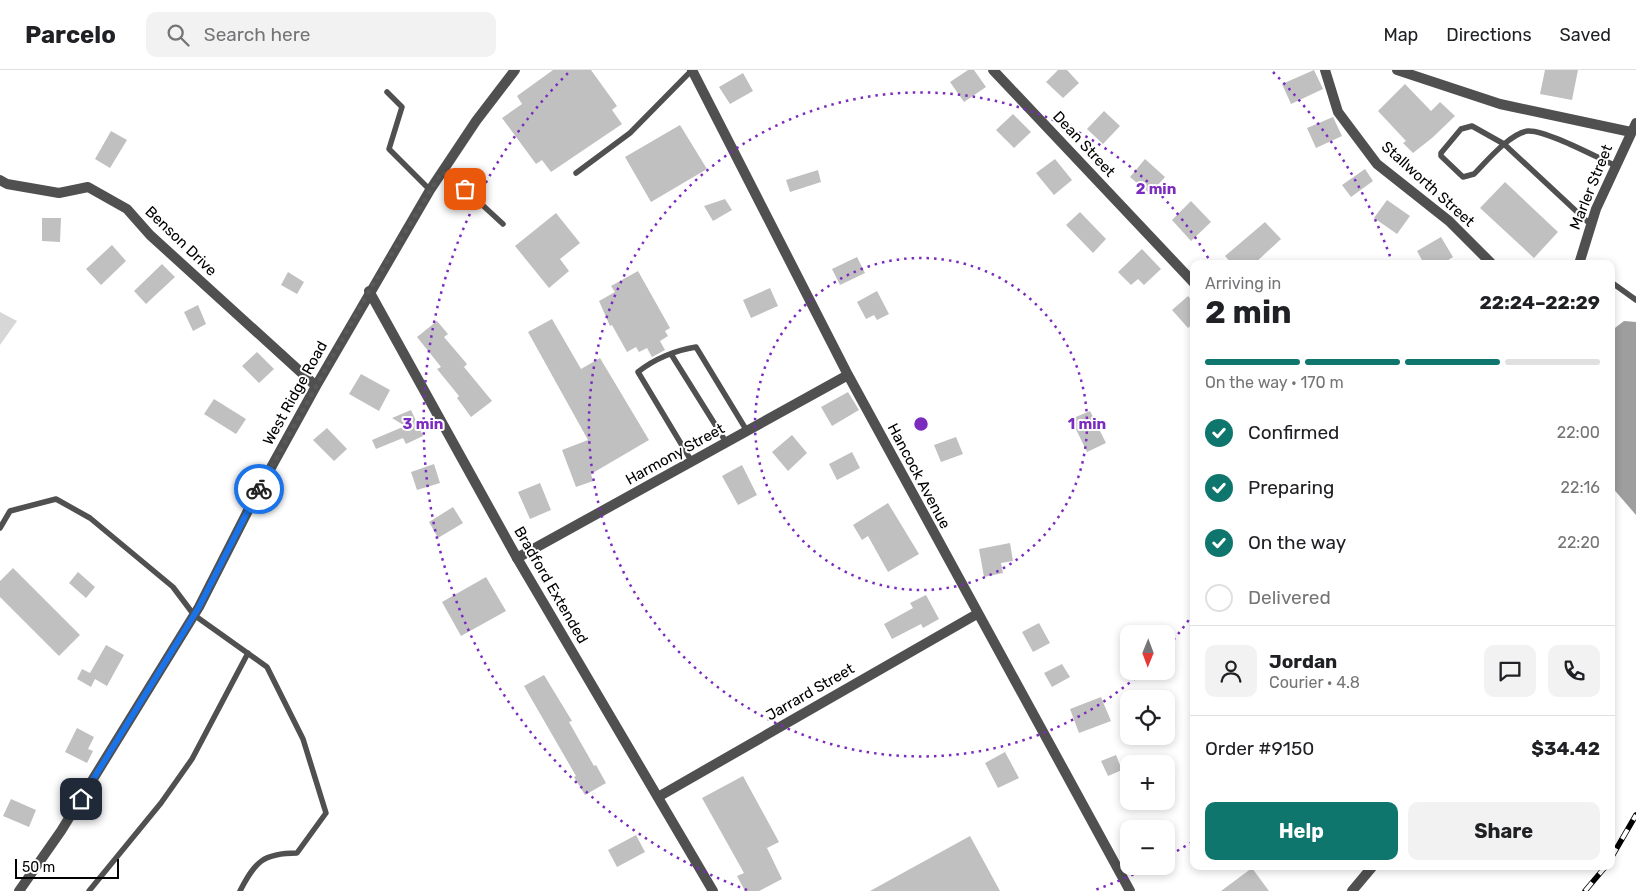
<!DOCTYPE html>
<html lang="en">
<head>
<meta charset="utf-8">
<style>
	body { margin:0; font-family:Rubik,sans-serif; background:#f2f2f2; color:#202124; height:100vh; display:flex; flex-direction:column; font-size:19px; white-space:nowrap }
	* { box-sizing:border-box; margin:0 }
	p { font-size:16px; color:#757577 }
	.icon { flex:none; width:28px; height:28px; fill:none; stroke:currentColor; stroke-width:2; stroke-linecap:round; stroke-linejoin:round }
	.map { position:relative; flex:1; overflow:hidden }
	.details { position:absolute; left:1190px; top:190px; width:425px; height:610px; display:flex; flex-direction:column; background:#fff; border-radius:10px; box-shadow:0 2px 8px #0003 }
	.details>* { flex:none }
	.needle { width:32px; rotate:181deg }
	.buttons { position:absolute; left:1120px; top:555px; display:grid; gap:10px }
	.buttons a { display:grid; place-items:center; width:55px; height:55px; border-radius:10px; background:#fff; box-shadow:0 2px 8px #0003; font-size:25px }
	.scale { position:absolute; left:15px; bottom:12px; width:104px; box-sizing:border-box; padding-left:5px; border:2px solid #000; border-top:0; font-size:14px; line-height:18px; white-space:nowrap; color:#000; -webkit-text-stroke:4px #fff; paint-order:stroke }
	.pin { position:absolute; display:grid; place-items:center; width:42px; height:42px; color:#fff; margin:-21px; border-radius:10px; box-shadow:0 2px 8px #0006 }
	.courier { position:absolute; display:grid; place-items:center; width:50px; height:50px; margin:-25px; border:4px solid #1a73e8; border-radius:50%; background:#fff; color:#222; box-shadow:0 1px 6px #0007 }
	.head em { font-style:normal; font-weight:700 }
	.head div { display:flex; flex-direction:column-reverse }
	.head { display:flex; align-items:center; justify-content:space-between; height:85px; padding:0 15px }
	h1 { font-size:32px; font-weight:700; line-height:38px }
	.bar { display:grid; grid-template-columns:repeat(4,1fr); gap:8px 5px; align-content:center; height:60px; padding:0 15px }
	.bar i { height:6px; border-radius:4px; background:#e0e0e0 }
	.bar .selected { background:#0f766e }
	.bar p { grid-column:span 4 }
	.line { display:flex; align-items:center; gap:12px; padding:0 15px; border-top:1px solid #e0e0e0 }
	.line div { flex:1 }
	.round { display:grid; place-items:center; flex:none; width:52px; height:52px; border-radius:10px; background:#f2f2f2 }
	ol { padding:0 15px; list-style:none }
	li { display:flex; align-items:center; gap:15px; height:55px }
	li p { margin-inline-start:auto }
	li .icon { padding:5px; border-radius:50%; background:#0f766e; color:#fff; stroke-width:4 }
	li:last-child { color:#757577 }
	li i { width:28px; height:28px; border:2px solid #e0e0e0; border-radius:50% }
	.action { display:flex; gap:10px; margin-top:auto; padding:10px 15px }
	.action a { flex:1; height:58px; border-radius:10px; background:#0f766e; color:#fff; font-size:20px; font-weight:700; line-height:58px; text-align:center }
	.action a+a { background:#f2f2f2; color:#202124 }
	header { display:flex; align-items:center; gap:30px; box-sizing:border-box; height:70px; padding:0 25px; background:#fff; border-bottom:1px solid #e0e0e0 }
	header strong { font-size:24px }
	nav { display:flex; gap:28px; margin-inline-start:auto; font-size:18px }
	.search { width:350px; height:45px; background:#f2f2f2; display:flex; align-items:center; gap:12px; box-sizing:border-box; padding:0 18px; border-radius:10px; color:#757577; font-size:19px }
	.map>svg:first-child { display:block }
	.green { fill:#d7d7d7 }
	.water { fill:#9e9e9e }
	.building { fill:#c0c0c0 }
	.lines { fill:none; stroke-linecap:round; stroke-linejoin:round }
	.service { stroke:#505050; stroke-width:5.5 }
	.minor { stroke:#505050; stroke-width:10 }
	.tertiary { stroke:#505050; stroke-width:10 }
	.rail-casing { stroke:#000; stroke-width:5.5 }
	.rail { stroke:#fff; stroke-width:4; stroke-dasharray:11; stroke-linecap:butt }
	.done { stroke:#595959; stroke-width:5; stroke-dasharray:0 9 }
	.route { stroke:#1a73e8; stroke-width:6 }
	.ring { fill:none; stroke:#7b2cbf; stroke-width:2.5; stroke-dasharray:2.5 5 }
	.labels { text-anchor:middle; stroke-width:4; stroke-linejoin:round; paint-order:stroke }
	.street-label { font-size:15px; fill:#000; stroke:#fff }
	.centre { fill:#7b2cbf; stroke:#fff; stroke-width:2.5 }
	.ring-label { font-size:15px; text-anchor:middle; font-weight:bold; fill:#7b2cbf; stroke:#fff; stroke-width:4; stroke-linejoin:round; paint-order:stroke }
</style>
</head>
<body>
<header>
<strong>Parcelo</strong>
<div class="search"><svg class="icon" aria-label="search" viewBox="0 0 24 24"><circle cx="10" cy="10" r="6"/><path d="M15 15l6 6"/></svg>Search here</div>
<nav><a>Map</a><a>Directions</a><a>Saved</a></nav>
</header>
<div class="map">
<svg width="1636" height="821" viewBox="0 0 1636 821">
	<rect width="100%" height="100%" fill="#fff"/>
	<path class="green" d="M0,242L17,251L0,275Z"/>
	<path class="water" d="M1624,251L1636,252V445L1611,416V261Z"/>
	<path class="building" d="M553,0H591L617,36L612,40L622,54L551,102L542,90L536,94L502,48L522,34L517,26Z
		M968,0H974L986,17L964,32L950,12Z
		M1058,0H1067L1079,13L1063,28L1046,12Z
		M1314,0L1323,19L1291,34L1282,14Z
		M1545,0H1578L1572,30L1540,24Z
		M743,3L753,21L730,34L719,17Z
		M1405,14L1431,41L1440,32L1455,46L1432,68L1413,83L1403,73L1406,71L1378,41Z
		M1104,41L1120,56L1103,74L1087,59Z
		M1013,44L1031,62L1014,78L996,60Z
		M1333,47L1342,66L1316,78L1307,58Z
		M680,55L707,99L651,132L625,87Z
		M111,61L127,70L110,98L95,89Z
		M1055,89L1072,110L1054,125L1036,103Z
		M1145,89L1165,107L1150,124L1130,107Z
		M1365,99L1373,111L1351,127L1342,115Z
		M818,100L821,112L790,122L786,110Z
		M1505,112L1558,162L1534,188L1480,138Z
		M725,129L732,140L713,151L704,136Z
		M1387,130L1410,146L1397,164L1374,148Z
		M1191,131L1211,152L1191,171L1172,150Z
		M1080,142L1106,169L1093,183L1066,155Z
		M556,143L580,173L560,189L569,201L549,218L515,176Z
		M42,148H61L60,172L42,171Z
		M1265,152L1281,169L1254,194H1232L1225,186Z
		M1441,167L1453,187L1442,194H1424L1417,181Z
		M112,175L126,191L101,215L86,199Z
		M1142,179L1161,199L1144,215L1138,209L1131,215L1118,202Z
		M857,187L865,203L840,215L832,199Z
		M162,194L175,207L146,234L134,221Z
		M638,201L670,258L665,261L668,266L660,271L665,280L652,287L647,278L639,282L636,277L627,282L612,255L610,256L599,231L615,222L611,216Z
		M288,202L304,212L297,224L281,215Z
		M770,218L778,236L751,248L743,230Z
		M877,221L889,244L877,250L874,245L866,249L857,232Z
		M1188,226L1194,233V253L1188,258L1172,240Z
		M198,235L206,254L193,261L184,242Z
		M552,249L581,299L600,288L649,370L591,404L593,411L576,417L562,380L588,370L528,262Z
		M437,251L448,264L444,267L467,294L464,297L492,331L471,347L457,328L459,326L437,299L441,297L417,267Z
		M257,282L274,299L259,313L242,296Z
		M361,304L390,320L379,341L349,324Z
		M848,322L859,340L832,356L821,337Z
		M214,329L246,349L236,364L204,344Z
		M411,340L423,366L406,374L403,368L376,379L372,370L405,356L392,348Z
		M1090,341L1106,373L1087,382L1071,349Z
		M327,358L347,379L334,391L313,370Z
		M792,365L807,383L788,401L772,382Z
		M956,367L963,384L941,392L934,375Z
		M852,382L860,398L837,410L829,394Z
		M434,394L440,413L417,420L411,402Z
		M742,395L757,425L738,435L722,406Z
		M540,413L551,440L530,449L518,422Z
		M888,433L919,484L888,502L868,466L862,470L853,455Z
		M453,437L463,453L438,468L429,452Z
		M1010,473L1013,491L1001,493L1003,503L984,507L979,479Z
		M13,498L80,565L59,586L0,527V511Z
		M78,502L95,517L86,528L69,513Z
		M486,507L506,541L461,566L442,532Z
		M926,525L939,549L923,558L921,554L892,569L884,554L913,538L910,533Z
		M1039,553L1050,573L1033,582L1022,562Z
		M106,575L124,585L107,616L95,609L91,617L77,609L82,599L90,603Z
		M1062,594L1070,607L1052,617L1044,603Z
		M544,605L572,651L569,652L594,696L596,695L606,713L585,725L574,707L576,706L524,616Z
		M1101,627L1111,651L1079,663L1070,639Z
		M77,658L94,667L88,679L93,681L87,693L65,682Z
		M1005,682L1019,708L998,718L985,693Z
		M1116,685L1122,700L1108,706L1101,691Z
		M743,706L779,772L767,778L782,809L759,821H745L737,806L744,803L702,728Z
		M11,729L36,740L29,757L3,746Z
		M636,765L645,782L617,797L608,780Z
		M970,766L1000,821H870Z
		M1252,798L1269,821H1221Z"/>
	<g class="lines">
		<path class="service" d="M387,22L402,37L389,79L430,120
			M442,102L465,119L503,154
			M576,103L630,63L692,0
			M1590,154L1504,74L1472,56L1461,59L1441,83V86L1463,107L1474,104C1486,92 1510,63 1528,61C1546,60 1596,87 1614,95
			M1611,212L1636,230
			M671,284L726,372
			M692,392L638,302C654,289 676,280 696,277L747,361
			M0,458L10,441L56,429L90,448L173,517L194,545L267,597L303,669L326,743L297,783C263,783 255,792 240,821
			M89,821L161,733L192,689L248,583"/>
		<path class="minor" d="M692,0L848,305L1130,821
			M993,0L1194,213
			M1325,0L1338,42L1377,94L1449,151L1492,194
			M1397,0L1500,34L1631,62
			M0,110L7,114L59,123L88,117L127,139L150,165L316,316
			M1579,194L1596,139L1636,53
			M517,488L848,305
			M658,727L977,544
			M19,821L61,761L199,537L257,423L316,316L430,120L476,51L515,0
			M1352,821L1373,796"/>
		<path class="tertiary" d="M369,221L517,488L713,821"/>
		<defs>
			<path id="rail" d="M1611,788L1636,745
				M1585,821L1606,796"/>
		</defs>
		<use href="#rail" class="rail-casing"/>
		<use href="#rail" class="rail"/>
	</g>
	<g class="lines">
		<path class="done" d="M259,419L369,221L442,102L465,119"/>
		<path class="route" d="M81,729L199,537L259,419"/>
	</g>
	<g class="ring">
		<circle cx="921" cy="354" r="166"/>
		<path d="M1193 544A332 332 0 0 1 1168 576M1141 603A332 332 0 1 1 1211 193"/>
		<path d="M1192 772A498 498 0 0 1 1170 785M1147 798A498 498 0 0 1 1095 820M747 820A498 498 0 0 1 569 2M1273 2A498 498 0 0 1 1392 192"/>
	</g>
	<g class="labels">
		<g class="street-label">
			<text transform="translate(1084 74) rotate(47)" y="5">Dean Street</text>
			<text transform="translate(1428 114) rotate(42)" y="5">Stallworth Street</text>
			<text transform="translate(1591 117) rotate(-68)" y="5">Marler Street</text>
			<text transform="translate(181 171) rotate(44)" y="5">Benson Drive</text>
			<text transform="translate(295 323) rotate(-61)" y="5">West Ridge Road</text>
			<text transform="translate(675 384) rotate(-29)" y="5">Harmony Street</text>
			<text transform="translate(919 406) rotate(62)" y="5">Hancock Avenue</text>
			<text transform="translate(551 515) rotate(60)" y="5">Bradford Extended</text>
			<text transform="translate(810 622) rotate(-30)" y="5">Jarrard Street</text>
		</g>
	</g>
	<circle cx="921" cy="354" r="8" class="centre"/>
	<g class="ring-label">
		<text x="1156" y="124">2 min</text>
		<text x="1087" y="359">1 min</text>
		<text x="423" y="359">3 min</text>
	</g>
</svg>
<div class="buttons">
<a><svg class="needle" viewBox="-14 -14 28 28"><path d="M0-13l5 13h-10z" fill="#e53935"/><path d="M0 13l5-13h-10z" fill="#757577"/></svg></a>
<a><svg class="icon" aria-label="locate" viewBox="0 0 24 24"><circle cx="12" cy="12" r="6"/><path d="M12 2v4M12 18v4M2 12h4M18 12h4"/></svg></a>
<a>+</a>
<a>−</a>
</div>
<div class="scale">50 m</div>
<div class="pin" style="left:465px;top:119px;background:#ea580c"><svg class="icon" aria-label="bag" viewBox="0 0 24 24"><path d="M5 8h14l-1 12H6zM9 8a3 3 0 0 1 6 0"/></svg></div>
<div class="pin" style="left:81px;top:729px;background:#1f2937"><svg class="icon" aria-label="home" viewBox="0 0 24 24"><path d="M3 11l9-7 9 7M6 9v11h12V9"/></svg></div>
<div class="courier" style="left:259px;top:419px"><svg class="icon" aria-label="bike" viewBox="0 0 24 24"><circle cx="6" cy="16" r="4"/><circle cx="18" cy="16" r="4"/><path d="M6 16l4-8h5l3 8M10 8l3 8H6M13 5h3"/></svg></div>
<section class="details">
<div class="head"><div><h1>2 min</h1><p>Arriving in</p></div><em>22:24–22:29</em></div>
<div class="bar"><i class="selected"></i><i class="selected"></i><i class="selected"></i><i></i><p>On the way · 170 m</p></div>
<ol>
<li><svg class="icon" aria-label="check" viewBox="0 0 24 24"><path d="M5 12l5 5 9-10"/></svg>Confirmed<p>22:00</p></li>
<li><svg class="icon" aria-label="check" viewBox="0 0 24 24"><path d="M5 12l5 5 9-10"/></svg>Preparing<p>22:16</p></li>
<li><svg class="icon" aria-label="check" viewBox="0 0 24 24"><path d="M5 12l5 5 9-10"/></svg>On the way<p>22:20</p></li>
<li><i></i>Delivered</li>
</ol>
<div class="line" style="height:90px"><a class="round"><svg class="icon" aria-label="person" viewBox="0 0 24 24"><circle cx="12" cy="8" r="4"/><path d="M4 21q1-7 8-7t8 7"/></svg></a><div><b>Jordan</b><p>Courier · 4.8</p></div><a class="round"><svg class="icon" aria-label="chat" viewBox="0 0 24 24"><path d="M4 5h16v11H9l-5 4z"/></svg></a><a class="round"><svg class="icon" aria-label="phone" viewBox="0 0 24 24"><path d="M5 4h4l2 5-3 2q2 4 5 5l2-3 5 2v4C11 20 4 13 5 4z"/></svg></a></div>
<div class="line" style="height:65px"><div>Order #9150</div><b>$34.42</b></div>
<div class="action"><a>Help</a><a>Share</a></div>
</section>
</div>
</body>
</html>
